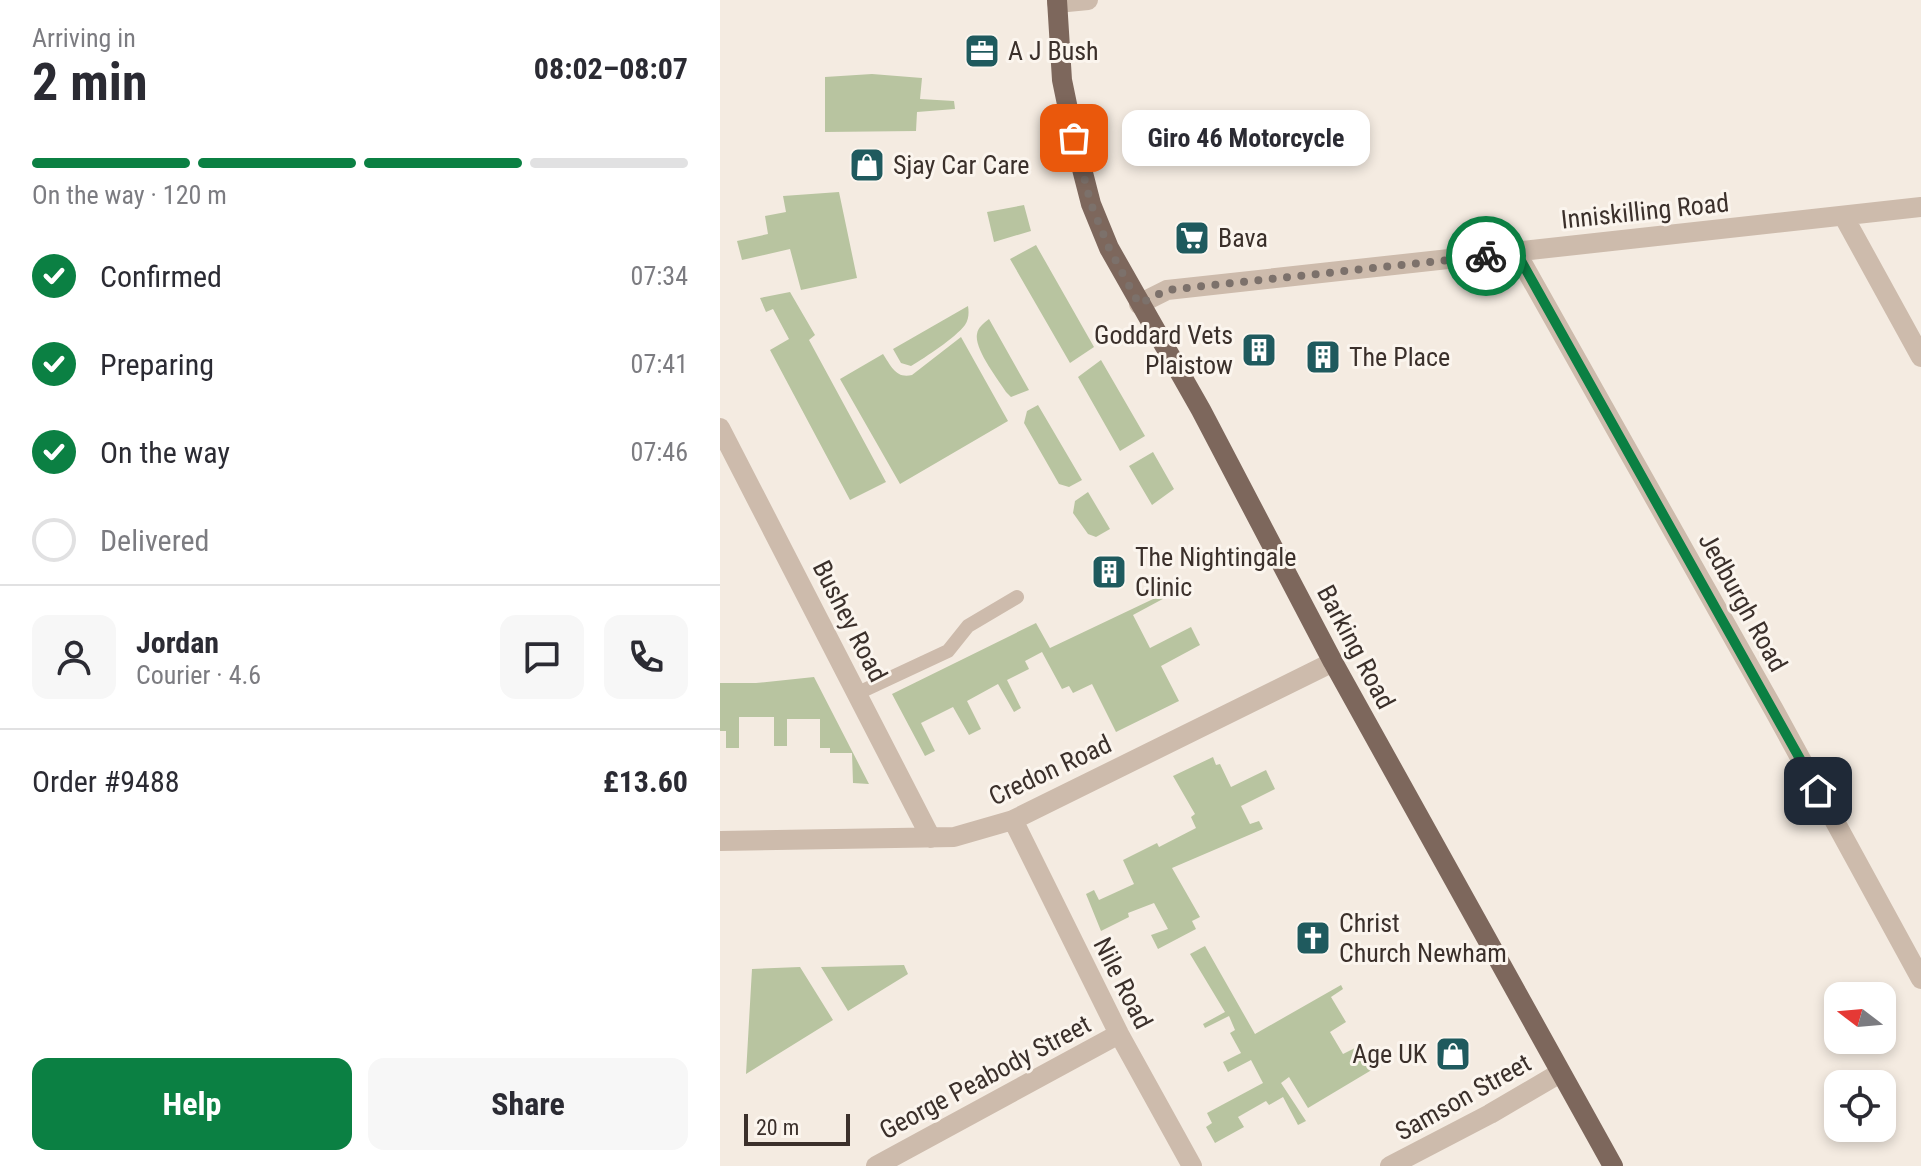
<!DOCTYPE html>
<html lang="en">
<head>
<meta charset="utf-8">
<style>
	body { margin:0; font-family:"Roboto Condensed",sans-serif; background:#f7f7f7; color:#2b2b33; height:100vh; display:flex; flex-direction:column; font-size:30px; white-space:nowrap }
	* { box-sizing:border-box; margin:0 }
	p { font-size:26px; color:#7c7c81 }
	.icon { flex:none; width:44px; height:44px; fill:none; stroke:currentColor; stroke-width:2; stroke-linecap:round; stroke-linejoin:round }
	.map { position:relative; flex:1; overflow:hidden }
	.panel { display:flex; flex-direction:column; background:#fff; width:720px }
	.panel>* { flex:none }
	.needle { width:52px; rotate:286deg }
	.controls { position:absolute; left:1104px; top:982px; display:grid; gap:16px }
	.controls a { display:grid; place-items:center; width:72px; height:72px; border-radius:16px; background:#fff; box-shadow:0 4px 12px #0003; font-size:40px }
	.scale { position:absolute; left:24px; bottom:20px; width:106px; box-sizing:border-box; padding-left:8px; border:4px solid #3b302b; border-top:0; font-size:22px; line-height:28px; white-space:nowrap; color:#3b302b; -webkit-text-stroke:6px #fbf5ee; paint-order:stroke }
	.pin { position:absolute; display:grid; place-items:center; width:68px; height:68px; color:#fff; margin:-34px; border-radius:16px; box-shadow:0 4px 12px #0006 }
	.courier { position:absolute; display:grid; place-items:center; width:80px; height:80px; margin:-40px; border:6px solid #0b8043; border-radius:50%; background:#fff; color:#222; box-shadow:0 2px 10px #0007 }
	.bubble { position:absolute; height:56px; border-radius:16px; background:#fff; box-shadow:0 4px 12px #0003; font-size:26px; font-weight:700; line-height:56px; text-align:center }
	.summary em { font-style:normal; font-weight:700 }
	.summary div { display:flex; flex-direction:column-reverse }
	.summary { display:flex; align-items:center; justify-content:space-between; height:136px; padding:0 32px }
	h1 { font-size:52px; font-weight:700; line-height:60px }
	.bar { display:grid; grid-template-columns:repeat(4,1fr); gap:12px 8px; align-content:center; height:96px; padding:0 32px }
	.bar i { height:10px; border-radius:6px; background:#e1e1e2 }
	.bar .active { background:#0b8043 }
	.bar p { grid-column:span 4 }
	.line { display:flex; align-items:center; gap:20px; padding:0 32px; border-top:2px solid #e1e1e2 }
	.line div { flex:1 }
	.round { display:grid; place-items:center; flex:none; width:84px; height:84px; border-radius:16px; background:#f7f7f7 }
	ol { padding:0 32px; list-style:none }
	li { display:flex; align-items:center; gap:24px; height:88px }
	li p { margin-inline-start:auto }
	li .icon { padding:8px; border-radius:50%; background:#0b8043; color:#fff; stroke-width:4 }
	li:last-child { color:#7c7c81 }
	li i { width:44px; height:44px; border:4px solid #e1e1e2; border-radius:50% }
	.primary-button { display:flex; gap:16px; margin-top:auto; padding:16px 32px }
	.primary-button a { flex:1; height:92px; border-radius:16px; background:#0b8043; color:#fff; font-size:32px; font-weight:700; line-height:92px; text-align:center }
	.primary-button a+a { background:#f7f7f7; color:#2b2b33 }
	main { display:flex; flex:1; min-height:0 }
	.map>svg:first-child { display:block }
	.green { fill:#b8c4a0 }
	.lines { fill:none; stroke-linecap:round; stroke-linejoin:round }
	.service { stroke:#cdbbac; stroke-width:14 }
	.minor { stroke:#cdbbac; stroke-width:20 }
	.primary { stroke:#7d675c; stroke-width:20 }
	.done { stroke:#7c716b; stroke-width:8; stroke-dasharray:0 14.4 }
	.route { stroke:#0b8043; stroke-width:10 }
	.labels { text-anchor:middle; stroke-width:6; stroke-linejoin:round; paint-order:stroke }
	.poi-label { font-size:26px; fill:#3b302b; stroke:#fbf5ee; text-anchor:start }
	.street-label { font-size:26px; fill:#3b302b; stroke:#fbf5ee }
</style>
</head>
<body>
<main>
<section class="panel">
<div class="summary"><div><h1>2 min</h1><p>Arriving in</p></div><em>08:02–08:07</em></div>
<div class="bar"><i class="active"></i><i class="active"></i><i class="active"></i><i></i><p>On the way · 120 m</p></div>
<ol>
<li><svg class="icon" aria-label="check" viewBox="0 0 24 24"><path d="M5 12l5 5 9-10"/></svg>Confirmed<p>07:34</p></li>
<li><svg class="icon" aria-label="check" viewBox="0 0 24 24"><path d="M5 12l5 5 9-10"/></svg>Preparing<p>07:41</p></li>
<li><svg class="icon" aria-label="check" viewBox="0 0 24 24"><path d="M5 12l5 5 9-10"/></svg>On the way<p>07:46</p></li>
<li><i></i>Delivered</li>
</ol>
<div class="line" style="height:144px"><a class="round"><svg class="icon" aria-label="person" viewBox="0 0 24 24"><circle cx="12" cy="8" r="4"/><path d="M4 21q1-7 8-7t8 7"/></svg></a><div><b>Jordan</b><p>Courier · 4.6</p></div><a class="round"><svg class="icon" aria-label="chat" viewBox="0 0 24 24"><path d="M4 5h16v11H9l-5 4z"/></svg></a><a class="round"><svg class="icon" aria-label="phone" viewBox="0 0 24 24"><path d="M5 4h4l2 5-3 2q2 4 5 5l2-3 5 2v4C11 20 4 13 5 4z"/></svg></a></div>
<div class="line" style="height:104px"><div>Order #9488</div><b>£13.60</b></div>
<div class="primary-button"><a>Help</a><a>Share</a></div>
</section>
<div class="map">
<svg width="1201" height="1166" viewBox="0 0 1201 1166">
	<rect width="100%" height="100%" fill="#f4ebe1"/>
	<path class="green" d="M152,74L202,78L200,99L234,101L235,109L197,112L196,131L105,132V77Z
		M119,192L137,278L81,290L70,249L22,260L17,241L48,234L45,216L66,212L63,196Z
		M304,205L311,231L274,242L267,212Z
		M316,245L374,347L350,363L290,259Z
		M70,292L95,335L89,340L166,482L130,500L50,350L69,339L53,309L46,312L40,298Z
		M248,306C249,312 249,319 245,325C235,338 206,357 191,366L181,363L173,349Z
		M269,319L309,390L291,397L286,392C278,379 254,349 257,334C258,327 264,323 269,319Z
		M241,337L288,421L180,484L120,379L163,354C171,366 176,379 192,375Z
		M381,360L425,436L400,451L358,377Z
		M318,405L362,480L349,487L339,484L304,423L307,411Z
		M433,452L454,489L432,505L409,466Z
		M368,492L390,529L376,537L368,534L353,513L355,501Z
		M450,591L452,594L413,615L430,648L471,627L480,645L441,666L459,701L396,732L372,684L353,693L349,686L342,689L322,652L305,661L309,669L287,680L301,708L294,712L278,684L247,701L261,729L249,735L233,707L201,723L215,751L205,756L172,694L316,623L330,648Z
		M94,677L149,784L133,783L132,753H110V748H100V719H67V746H54V717H19V748H6V731H0V683H36Z
		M493,757L496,765L500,764L511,787L546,770L555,789L521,806L530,824L539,821L543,829L452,868L480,917L472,921L476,929L438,949L431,935L448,929L434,903L408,913L409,917L381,931L366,894L374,890L379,900L414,884L403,860L437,843L439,847L476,828L471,817L475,814L453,776Z
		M485,946L535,1034L621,985L623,989L611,997L626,1022L610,1032L623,1054L639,1046L648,1061L660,1054L665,1062L588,1108L569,1077L561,1083L586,1121L578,1125L563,1097L549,1105L546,1101L518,1117L524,1127L495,1143L486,1127L492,1123L487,1113L543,1083L531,1060L508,1072L503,1062L521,1053L510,1033L515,1030L509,1016L485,1028L483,1024L505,1012L470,954Z
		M184,965L188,974L128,1011L101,967Z
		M80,967L113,1020L26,1074L32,969Z"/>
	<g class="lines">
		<path class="service" d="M138,693L228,651L248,626L297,597"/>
		<path class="minor" d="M337,3L368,0
			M1124,217L1201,357
			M796,252L1054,710L1201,979
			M419,304L447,290L1201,207
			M0,428L211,838
			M293,820L399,1034L472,1166
			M0,841L234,837L293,820L613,662
			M156,1166L399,1034
			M670,1166L770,1114L840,1073"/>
		<path class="primary" d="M337,0L342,80L354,138L371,204L389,248L481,410L613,662L893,1166"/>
	</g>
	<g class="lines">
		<path class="done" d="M354,138L371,204L389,248L419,304L447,290L766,256"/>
		<path class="route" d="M766,256L796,252L1098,791"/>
	</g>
	<defs>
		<symbol id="office-square" viewBox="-11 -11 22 22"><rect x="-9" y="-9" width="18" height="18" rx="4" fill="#1f5a5e" stroke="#fbf5ee"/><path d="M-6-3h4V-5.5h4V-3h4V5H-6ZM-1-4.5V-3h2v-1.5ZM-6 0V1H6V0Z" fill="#fff"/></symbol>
		<symbol id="shop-square" viewBox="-11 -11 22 22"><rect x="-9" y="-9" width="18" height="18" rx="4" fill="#1f5a5e" stroke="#fbf5ee"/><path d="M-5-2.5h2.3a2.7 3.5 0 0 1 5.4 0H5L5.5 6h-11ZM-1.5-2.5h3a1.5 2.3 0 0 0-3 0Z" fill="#fff"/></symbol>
		<symbol id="supermarket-square" viewBox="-11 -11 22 22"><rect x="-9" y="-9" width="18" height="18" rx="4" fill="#1f5a5e" stroke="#fbf5ee"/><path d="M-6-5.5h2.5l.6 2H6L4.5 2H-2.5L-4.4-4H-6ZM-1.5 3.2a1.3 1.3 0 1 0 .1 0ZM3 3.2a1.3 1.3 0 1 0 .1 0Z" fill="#fff"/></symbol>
		<symbol id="building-square" viewBox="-11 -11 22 22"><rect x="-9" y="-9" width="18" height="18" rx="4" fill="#1f5a5e" stroke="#fbf5ee"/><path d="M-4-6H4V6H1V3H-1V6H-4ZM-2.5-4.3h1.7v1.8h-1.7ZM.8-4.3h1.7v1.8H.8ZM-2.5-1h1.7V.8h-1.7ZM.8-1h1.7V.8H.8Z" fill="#fff"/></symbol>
		<symbol id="church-square" viewBox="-11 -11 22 22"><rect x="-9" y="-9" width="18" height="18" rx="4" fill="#1f5a5e" stroke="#fbf5ee"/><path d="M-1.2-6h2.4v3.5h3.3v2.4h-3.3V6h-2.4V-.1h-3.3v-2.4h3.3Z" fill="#fff"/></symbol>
	</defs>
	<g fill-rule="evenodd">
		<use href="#office-square" x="242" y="31" width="40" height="40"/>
		<use href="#shop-square" x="127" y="145" width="40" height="40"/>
		<use href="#supermarket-square" x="452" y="218" width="40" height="40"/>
		<use href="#building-square" x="519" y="330" width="40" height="40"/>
		<use href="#building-square" x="583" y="337" width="40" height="40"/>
		<use href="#building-square" x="369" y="552" width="40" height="40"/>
		<use href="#church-square" x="573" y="918" width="40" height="40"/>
		<use href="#shop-square" x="713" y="1034" width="40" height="40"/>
	</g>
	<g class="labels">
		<g class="poi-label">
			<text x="288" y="60">A J Bush</text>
			<text x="173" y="174">Sjay Car Care</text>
			<text x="498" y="247">Bava</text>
			<text x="513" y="344" text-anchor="end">Goddard Vets<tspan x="513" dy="30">Plaistow</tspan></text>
			<text x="629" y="366">The Place</text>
			<text x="415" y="566">The Nightingale<tspan x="415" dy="30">Clinic</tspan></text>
			<text x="619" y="932">Christ<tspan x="619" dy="30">Church Newham</tspan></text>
			<text x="707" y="1063" text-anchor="end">Age UK</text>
		</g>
		<g class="street-label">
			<text transform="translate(925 211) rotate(-6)" y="9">Inniskilling Road</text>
			<text transform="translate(1023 602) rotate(61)" y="9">Jedburgh Road</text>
			<text transform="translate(130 621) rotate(63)" y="9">Bushey Road</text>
			<text transform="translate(636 647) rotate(62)" y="9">Barking Road</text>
			<text transform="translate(330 770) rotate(-25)" y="9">Credon Road</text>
			<text transform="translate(403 983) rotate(63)" y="9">Nile Road</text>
			<text transform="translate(265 1077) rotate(-28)" y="9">George Peabody Street</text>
			<text transform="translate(743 1097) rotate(-29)" y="9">Samson Street</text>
		</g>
	</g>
</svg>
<div class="controls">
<a><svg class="needle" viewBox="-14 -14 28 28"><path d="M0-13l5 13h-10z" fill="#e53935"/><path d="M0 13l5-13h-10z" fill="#7c7c81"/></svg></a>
<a><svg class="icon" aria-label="locate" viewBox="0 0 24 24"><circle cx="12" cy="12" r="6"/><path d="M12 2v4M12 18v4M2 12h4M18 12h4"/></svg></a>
</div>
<div class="scale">20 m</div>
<div class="pin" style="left:354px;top:138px;background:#ea580c"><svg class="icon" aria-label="bag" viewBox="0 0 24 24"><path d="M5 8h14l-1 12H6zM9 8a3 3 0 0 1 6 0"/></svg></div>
<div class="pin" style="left:1098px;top:791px;background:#1f2937"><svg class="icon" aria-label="home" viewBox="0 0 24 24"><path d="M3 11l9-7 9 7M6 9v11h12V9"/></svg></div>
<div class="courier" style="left:766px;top:256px"><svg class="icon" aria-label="bike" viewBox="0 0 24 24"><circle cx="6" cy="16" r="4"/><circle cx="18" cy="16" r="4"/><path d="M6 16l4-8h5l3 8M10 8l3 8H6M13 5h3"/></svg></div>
<div class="bubble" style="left:402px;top:110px;width:248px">Giro 46 Motorcycle</div>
</div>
</main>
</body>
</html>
